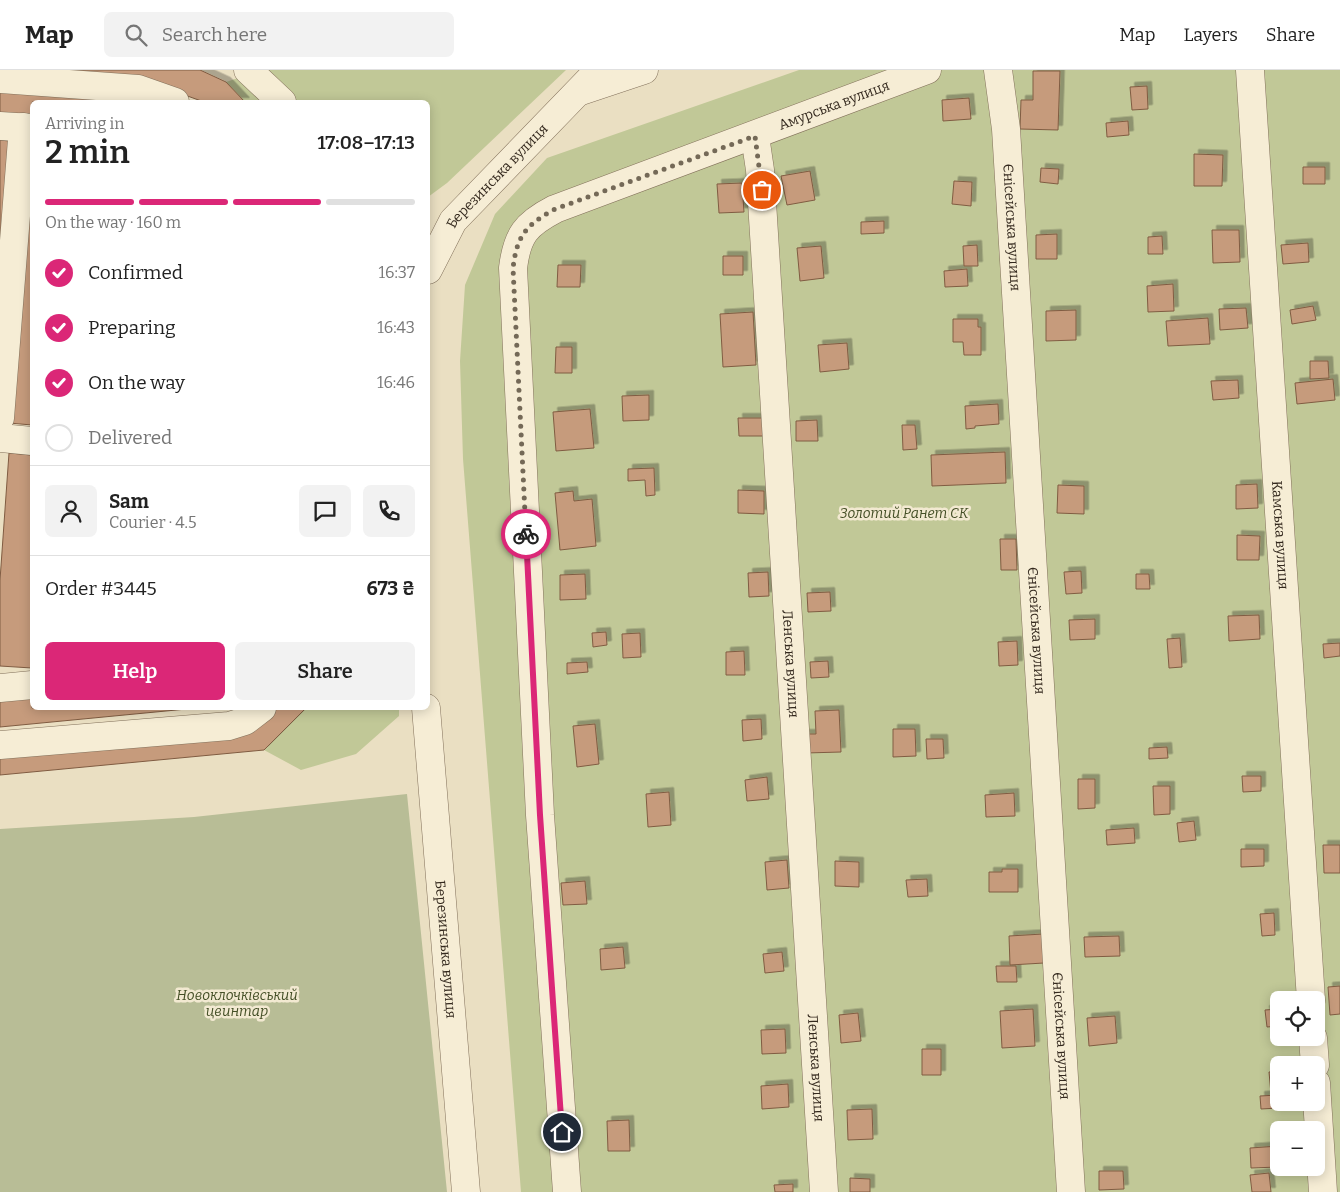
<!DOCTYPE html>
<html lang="en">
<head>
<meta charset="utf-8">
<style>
	body { margin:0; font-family:Bitter,serif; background:#f2f2f2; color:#222; height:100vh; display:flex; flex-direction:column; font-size:19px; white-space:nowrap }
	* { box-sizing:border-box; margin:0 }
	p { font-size:16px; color:#767676 }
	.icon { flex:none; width:28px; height:28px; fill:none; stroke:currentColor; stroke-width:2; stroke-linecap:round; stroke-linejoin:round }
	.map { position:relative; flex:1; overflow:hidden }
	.panel { position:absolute; left:30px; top:30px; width:400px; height:610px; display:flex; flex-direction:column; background:#fff; border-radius:8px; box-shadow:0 2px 12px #0003 }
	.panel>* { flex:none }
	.buttons { position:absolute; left:1270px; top:921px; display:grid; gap:10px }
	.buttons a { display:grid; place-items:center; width:55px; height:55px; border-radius:8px; background:#fff; box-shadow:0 2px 12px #0003; font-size:25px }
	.pin { position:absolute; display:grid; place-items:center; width:42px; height:42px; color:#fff; margin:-21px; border:2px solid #fff; border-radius:50%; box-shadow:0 1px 5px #0007 }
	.courier { position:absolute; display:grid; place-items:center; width:50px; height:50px; margin:-25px; border:4px solid #db2777; border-radius:50%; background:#fff; color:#222; box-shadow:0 1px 6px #0007 }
	.headline em { font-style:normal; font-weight:600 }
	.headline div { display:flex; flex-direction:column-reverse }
	.headline { display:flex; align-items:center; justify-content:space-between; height:85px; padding:0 15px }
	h1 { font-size:32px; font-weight:600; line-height:38px }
	.bar { display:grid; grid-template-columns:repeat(4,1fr); gap:8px 5px; align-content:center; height:60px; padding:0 15px }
	.bar i { height:6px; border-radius:4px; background:#e0e0e0 }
	.bar .current { background:#db2777 }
	.bar p { grid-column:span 4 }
	.line { display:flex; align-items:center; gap:12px; padding:0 15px; border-top:1px solid #e0e0e0 }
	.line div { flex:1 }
	.round { display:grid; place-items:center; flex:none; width:52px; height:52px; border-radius:8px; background:#f2f2f2 }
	ol { padding:0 15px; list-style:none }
	li { display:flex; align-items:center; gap:15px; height:55px }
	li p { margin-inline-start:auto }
	li .icon { padding:5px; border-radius:50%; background:#db2777; color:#fff; stroke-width:4 }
	li:last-child { color:#767676 }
	li i { width:28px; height:28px; border:2px solid #e0e0e0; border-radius:50% }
	.primary-button { display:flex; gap:10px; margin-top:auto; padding:10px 15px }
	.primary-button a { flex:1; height:58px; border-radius:8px; background:#db2777; color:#fff; font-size:20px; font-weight:600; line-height:58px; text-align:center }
	.primary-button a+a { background:#f2f2f2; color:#222 }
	header { display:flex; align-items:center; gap:30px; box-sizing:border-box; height:70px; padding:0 25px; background:#fff; border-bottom:1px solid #e0e0e0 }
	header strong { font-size:24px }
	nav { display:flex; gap:28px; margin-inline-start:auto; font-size:18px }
	.search { width:350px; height:45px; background:#f2f2f2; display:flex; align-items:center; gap:12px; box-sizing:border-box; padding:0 18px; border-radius:8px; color:#767676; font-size:19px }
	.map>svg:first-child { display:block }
	.green { fill:#c1c897; fill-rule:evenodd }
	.cemetery { fill:#b8bd96 }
	.building { fill:#c69b7b; stroke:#805c42; filter:url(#shadow) }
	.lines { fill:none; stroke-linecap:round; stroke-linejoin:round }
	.minor-casing { stroke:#83715b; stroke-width:29 }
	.minor { stroke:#f6edd5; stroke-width:28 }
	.done { stroke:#746957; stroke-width:5; stroke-dasharray:0 9 }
	.route { stroke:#db2777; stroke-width:6 }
	.labels { text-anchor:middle; stroke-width:5; stroke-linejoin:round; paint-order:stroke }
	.street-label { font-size:14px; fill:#34291e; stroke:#f2e9d1 }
	.park-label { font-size:14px; font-style:italic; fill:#444f26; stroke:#f2e9d1 }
</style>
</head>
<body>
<header>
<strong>Map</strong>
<div class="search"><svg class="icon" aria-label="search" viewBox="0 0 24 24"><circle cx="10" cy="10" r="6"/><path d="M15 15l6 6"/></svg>Search here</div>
<nav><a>Map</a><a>Layers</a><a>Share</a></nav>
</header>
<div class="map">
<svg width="1340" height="1122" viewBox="0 0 1340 1122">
	<defs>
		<filter id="shadow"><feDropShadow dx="4.5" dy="-4.5" stdDeviation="0" flood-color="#0004"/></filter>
	</defs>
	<rect width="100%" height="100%" fill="#eadfc2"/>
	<path class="green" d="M263,0H566L447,113L428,127V32H296L292,26Z
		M799,0H1340V1122H521L463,389L460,291L465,215L495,144L547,88ZM1279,930H1316V968H1279ZM1279,995H1316V1032H1279ZM1279,1060H1316V1098H1279Z
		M238,8L263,32H245L226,12Z
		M306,638H399V646L356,684L301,700L264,680Z"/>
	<path class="cemetery" d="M407,724L447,1122H0V759L194,747Z"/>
	<path class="building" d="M1,0H200L226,12L245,32H204L149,12Z
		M1033,1H1060L1058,60L1020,59L1021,30H1033Z
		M1147,16L1148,39L1132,40L1130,17Z
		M0,22L118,30L126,32H32V48L0,46Z
		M969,28L971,49L943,51L942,30Z
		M1128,51L1129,65L1107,67L1106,53Z
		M0,70L9,71L0,186Z
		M1194,84L1223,85L1222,116H1194Z
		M32,85V355L9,353Z
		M1303,97H1325V114H1303Z
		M1041,98L1059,99L1058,114L1040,112Z
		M810,101L815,130L787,135L781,106Z
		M954,111L972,112L971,136L952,134Z
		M742,113L744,142L719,143L717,114Z
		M884,151V163L861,164V152Z
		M1212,160H1239L1240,192L1213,193Z
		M1057,164V189H1036V165Z
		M1162,166L1163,184H1148V167Z
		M1308,173L1309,192L1283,194L1281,175Z
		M977,175L978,196H964L963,176Z
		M821,176L824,208L800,211L797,178Z
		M723,186H743V205H723Z
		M558,195H581L580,217H557Z
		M967,199L968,216L945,217L944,201Z
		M1173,214L1174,241L1148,242L1147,216Z
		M1313,236L1316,250L1292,254L1290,240Z
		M1246,238L1248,258L1220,260L1219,239Z
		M1076,240V270L1046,271V241Z
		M753,242L756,295L723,297L720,244Z
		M1208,248L1210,274L1168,276L1166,251Z
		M953,249H978V257H981V285H964L963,272H953Z
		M847,273L849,299L820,302L818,275Z
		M556,277H572V303H555Z
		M1310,291H1328L1329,308L1310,309Z
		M1333,309L1335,330L1297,334L1295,313Z
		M1238,310L1239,328L1213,330L1211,311Z
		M649,325V350L623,351L622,326Z
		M998,334L999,354L975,356V358L966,359L965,336Z
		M590,339L594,378L556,381L553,342Z
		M738,348H763V366H739Z
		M817,350L818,371H796V351Z
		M902,355H915L917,379L903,380Z
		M1005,382L1006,413L932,416L931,385Z
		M9,383L32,385V598L0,596V510Z
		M654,398L655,425L646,426L645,410L628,411V399Z
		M1257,414L1258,438L1236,439V415Z
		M1058,415L1084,416V444L1057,443Z
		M738,420L764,421V444L738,443Z
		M573,421L574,431L592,429L596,476L560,480L555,423Z
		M1237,465L1260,466L1259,490H1237Z
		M1000,469H1016L1017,500H1001Z
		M1081,501L1082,523L1066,524L1064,502Z
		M768,502L769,526L749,527L748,503Z
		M585,504L586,529L560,530V505Z
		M1136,504H1149L1150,519H1136Z
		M830,522L831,541L808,542L807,523Z
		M1259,545L1260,569L1229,571L1228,546Z
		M1095,549V569L1070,570L1069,550Z
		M606,562L607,575L593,577L592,563Z
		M640,563L641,587L623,588L622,564Z
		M1180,568L1182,597L1169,598L1167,569Z
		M1017,571L1018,595L999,596L998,572Z
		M1340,573V586L1324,588L1323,574Z
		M744,581L745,605H726V582Z
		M828,591L829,607L811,608L810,592Z
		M587,592L588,602L567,604V593Z
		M32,627V638H197L0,657V630Z
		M277,638H306L264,680L0,705V683L245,662Z
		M839,640L841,682L806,683L805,664H816L815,641Z
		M761,649L762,669L743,671L742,650Z
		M595,654L599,694L577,697L573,656Z
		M893,659H915L916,686L893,687Z
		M926,669H943L944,688L927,689Z
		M1167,677L1168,688L1149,689V678Z
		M1242,706H1261V721L1243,722Z
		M767,707L769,729L747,731L745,710Z
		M1078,709H1095V738L1078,739Z
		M1153,716H1170V744L1154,745Z
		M669,722L671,755L648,757L646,724Z
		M1014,723L1015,746L986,747L985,725Z
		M1194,751L1196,770L1179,772L1177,753Z
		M1134,758L1135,773L1107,775L1106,760Z
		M1323,775H1340V803H1324Z
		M1241,779H1264V796L1241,797Z
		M787,790L789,818L767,820L765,792Z
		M835,791L859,792V817L835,816Z
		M1002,799H1018V822H989V802H1002Z
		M927,809L928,826L908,827L906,810Z
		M585,811L587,834L563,835L561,813Z
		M1274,843L1275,865L1262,866L1260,844Z
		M1043,864L1044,893L1010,895L1009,866Z
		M1119,866L1120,886L1085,887L1084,867Z
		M623,877L625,898L601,900L600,879Z
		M782,882L784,901L765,903L763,884Z
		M996,896H1016L1017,912H997Z
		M1340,916V944L1330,945L1328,917Z
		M1033,939L1035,976L1002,978L1000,941Z
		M1279,939V956L1267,957L1265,940Z
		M858,943L861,971L841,973L839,945Z
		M1115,946L1117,973L1089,976L1087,948Z
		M785,959L786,983L762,984L761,960Z
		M922,979H941V1005H922Z
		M1279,1001V1024H1271L1269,1002Z
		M788,1014L789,1037L762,1039L761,1016Z
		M1278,1025L1279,1038L1261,1039L1260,1026Z
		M872,1039L873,1069L848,1070L847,1040Z
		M629,1050L630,1081H608L607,1051Z
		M1279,1076V1097L1251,1098L1250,1078Z
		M1099,1101H1123L1124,1119L1099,1120Z
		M1269,1103L1271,1122H1252L1250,1105Z
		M850,1108L870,1109V1122H850Z
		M793,1114V1122H775L774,1115Z"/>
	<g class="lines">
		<defs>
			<g id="minor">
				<path d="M248,0L282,32"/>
				<path id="s1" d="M998,0L1006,59L1071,1122"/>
				<path id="s2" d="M1250,0L1311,930"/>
				<path d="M0,9L138,19L175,32"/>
				<path d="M581,21L644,0"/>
				<path d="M0,56L32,58"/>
				<path id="s3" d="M755,66L760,100L824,1122"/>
				<path id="s4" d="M428,200L453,151L599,0"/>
				<path d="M0,348L23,57"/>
				<path d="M0,368L32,371"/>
				<path d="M0,618L32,615"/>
				<path id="s5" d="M426,638L466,1122"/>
				<path d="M0,675L229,656L245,651L262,638"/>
				<path d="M1313,968L1315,995"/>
				<path d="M1316,1013L1323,1122"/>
				<path id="s6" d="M567,1122L540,745L513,198C517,165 526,154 555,139L927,0"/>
			</g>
		</defs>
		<use href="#minor" class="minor-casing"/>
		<use href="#minor" class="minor"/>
	</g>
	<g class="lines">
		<path class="done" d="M526,464L513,198C517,165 526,155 555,139L755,66L762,120"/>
		<path class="route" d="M526,464L540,745L562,1062"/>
	</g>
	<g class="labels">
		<g class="street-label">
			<text dy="5" stroke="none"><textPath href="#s6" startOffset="1300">Амурська вулиця</textPath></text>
			<text dy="5" stroke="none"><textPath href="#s4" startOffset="118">Березинська вулиця</textPath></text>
			<text dy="5" stroke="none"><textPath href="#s1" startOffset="158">Єнісейська вулиця</textPath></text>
			<text dy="5" stroke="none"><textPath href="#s2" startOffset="466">Камська вулиця</textPath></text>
			<text dy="5" stroke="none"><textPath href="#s1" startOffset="562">Єнісейська вулиця</textPath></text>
			<text dy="5" stroke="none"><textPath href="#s3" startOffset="529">Ленська вулиця</textPath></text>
			<text dy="5" stroke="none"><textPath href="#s5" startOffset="242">Березинська вулиця</textPath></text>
			<text dy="5" stroke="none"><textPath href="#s1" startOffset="968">Єнісейська вулиця</textPath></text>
			<text dy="5" stroke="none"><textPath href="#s3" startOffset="934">Ленська вулиця</textPath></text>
		</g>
		<g class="park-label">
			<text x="904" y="448">Золотий Ранет СК</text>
			<text x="237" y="930">Новоклочківський<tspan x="237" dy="16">цвинтар</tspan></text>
		</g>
	</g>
</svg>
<div class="buttons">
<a><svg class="icon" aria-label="locate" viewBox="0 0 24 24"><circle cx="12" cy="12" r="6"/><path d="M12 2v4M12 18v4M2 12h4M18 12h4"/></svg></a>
<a>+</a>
<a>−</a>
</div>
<div class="pin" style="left:762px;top:120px;background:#ea580c"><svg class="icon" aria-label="bag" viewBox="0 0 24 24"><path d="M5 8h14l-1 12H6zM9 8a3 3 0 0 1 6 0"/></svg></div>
<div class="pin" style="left:562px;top:1062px;background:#1f2937"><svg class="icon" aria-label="home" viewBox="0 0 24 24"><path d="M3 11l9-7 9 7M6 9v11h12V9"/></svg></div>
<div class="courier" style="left:526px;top:464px"><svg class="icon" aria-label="bike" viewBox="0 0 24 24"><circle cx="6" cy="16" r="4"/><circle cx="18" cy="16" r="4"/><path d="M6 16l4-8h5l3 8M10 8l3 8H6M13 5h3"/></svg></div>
<section class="panel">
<div class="headline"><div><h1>2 min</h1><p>Arriving in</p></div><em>17:08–17:13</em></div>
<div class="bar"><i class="current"></i><i class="current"></i><i class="current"></i><i></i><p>On the way · 160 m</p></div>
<ol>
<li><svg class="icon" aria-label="check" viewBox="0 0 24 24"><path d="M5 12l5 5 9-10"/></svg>Confirmed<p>16:37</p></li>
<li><svg class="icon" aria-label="check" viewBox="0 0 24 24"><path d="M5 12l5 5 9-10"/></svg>Preparing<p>16:43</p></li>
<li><svg class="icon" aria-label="check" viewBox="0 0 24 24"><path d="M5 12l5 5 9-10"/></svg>On the way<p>16:46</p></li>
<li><i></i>Delivered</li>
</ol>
<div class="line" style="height:90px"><a class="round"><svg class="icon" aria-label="person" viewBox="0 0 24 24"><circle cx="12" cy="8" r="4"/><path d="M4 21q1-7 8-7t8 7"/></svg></a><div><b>Sam</b><p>Courier · 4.5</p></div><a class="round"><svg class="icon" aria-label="chat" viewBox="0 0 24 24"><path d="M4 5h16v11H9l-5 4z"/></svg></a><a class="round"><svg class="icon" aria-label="phone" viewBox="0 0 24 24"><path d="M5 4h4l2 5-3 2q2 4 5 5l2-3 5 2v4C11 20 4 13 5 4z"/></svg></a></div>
<div class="line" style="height:65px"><div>Order #3445</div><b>673 ₴</b></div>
<div class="primary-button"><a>Help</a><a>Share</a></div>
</section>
</div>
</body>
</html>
